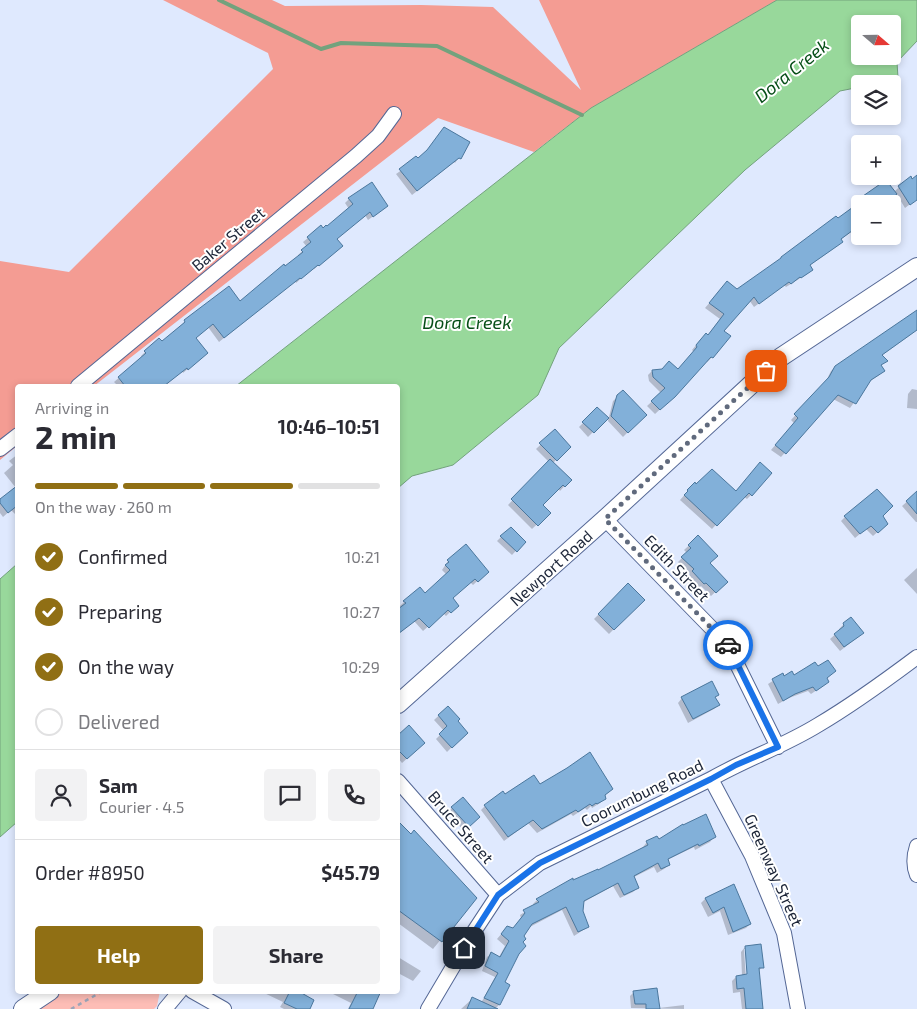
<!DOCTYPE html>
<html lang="en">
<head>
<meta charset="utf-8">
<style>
	body { margin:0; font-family:"Exo 2",sans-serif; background:#f2f2f3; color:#2b2b33; height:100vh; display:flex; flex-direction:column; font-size:19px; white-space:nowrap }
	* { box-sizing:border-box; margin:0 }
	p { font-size:16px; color:#7c7c81 }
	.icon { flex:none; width:28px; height:28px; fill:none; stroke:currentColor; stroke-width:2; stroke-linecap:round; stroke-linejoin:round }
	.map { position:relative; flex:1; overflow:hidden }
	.sheet { position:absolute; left:15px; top:384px; width:385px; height:610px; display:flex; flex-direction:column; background:#fff; border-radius:5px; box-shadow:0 2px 8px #0003 }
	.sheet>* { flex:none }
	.needle { width:32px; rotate:110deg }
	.fabs { position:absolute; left:851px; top:15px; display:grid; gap:10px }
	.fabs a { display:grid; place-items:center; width:50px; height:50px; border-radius:5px; background:#fff; box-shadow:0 2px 8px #0003; font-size:25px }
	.pin { position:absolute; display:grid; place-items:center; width:42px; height:42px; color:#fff; margin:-21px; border-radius:10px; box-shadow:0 2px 8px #0006 }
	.courier { position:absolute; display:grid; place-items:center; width:50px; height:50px; margin:-25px; border:4px solid #1a73e8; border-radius:50%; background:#fff; color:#222; box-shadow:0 1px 6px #0007 }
	.summary em { font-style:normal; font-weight:700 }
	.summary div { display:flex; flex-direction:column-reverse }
	.summary { display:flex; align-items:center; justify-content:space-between; height:85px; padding:0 20px }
	h1 { font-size:32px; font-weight:700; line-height:38px }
	.bar { display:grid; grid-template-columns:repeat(4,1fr); gap:8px 5px; align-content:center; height:60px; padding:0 20px }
	.bar i { height:6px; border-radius:4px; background:#e1e1e2 }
	.bar .current { background:#906f14 }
	.bar p { grid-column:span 4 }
	.line { display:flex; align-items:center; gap:12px; padding:0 20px; border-top:1px solid #e1e1e2 }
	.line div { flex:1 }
	.round { display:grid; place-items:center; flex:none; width:52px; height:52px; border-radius:5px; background:#f2f2f3 }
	ol { padding:0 20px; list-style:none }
	li { display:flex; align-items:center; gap:15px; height:55px }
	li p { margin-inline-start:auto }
	li .icon { padding:5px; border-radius:50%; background:#906f14; color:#fff; stroke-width:4 }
	li:last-child { color:#7c7c81 }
	li i { width:28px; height:28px; border:2px solid #e1e1e2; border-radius:50% }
	.button { display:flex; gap:10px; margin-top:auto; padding:10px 20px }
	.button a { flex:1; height:58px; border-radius:5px; background:#906f14; color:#fff; font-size:20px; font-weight:700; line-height:58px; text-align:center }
	.button a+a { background:#f2f2f3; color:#2b2b33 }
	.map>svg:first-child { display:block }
	.green { fill:#fdbdb6 }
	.forest { fill:#f49c93 }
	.water { fill:#98d89b; stroke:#73a27d; fill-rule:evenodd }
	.shadow { fill:#0003; fill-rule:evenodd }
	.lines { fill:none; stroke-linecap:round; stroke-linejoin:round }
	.stream { stroke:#73a27d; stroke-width:4 }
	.building { fill:#82b0d9; stroke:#4b779d }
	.minor-casing { stroke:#546795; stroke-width:16 }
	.tertiary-casing { stroke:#546795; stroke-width:20 }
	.path { stroke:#9ba5b9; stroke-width:2.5; stroke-dasharray:4 4; stroke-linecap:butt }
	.minor { stroke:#fff; stroke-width:14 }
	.tertiary { stroke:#fff; stroke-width:18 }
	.done { stroke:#606a7d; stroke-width:5; stroke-dasharray:0 9 }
	.route { stroke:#1a73e8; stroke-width:6 }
	.labels { text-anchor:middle; stroke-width:4; stroke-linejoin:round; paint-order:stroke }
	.street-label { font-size:16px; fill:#1c2538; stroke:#fff }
	.water-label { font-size:18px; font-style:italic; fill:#064e17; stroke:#fff }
</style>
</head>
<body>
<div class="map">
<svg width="917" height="1009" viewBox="0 0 917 1009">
	<rect width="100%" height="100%" fill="#dfe9fe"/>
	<path class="green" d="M63,991H160L157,1006L154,1009H35Z"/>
	<path class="forest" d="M163,0H272L285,6L421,5L493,7L581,90L539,0H777L591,108L534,152L438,118L94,386H18L17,446L0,460V261L69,272L273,69L268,53Z"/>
	<path class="water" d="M777,0H917V41L897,62L898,78L873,84H860V87L840,91L745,170L559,348L538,395L453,465L412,476L398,488V386H236L591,108ZM860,24H892V56H860Z
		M17,564V822L0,837V579Z"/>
	<path class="shadow" d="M444,128L469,142L455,163L454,162L412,195L396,174L425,154Z
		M917,177V199L905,208L896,193L886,204H860V201L864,197L894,192L899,187Z
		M349,199L382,210L368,220L365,215L336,239L337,250L314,269L313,268L296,283L295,281L219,342L208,327L195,338L202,357L183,373L182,371L164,386H118L114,382L142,358L141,356L145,352L161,343L181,326L185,321L240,302L285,268L299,256L298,255L307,247L303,242L308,238L320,227L322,229L327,228L349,209L345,203Z
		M860,204V225L840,240L837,246L809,266L812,270L807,274L786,287L784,285L754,307L749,300L723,331L712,357L707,362L706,361L669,401L655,414L647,406L661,393L649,381L648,375L652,371L677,370L694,352L692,350L701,339L707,336L720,319L705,308L723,287L737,291Z
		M917,311V330L881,356L886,361L880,366L879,375L869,382L850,408L833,399L781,457L771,450L794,423L791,420L825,383L831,371L836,366Z
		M912,389L917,390V409L907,408L908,394Z
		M623,392L645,415L623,437L608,421L613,401Z
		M597,409L607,418L588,437L579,427Z
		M555,431L569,447L553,463L570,480L560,491L558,488L541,505L549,513L532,529L508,505L549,462L536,449Z
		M18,454V511L15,514L11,510L3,517L0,513V501L16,488L4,473L13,465L9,461Z
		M756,468L751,495L747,499L743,496L712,529L680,500L688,491L735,492Z
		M917,493V522H916L902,506Z
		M881,516L882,528L873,536L866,529L855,538L841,521L845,517Z
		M501,537L524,542L512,555L497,541Z
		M698,537L709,563L726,582L711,596L701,586L699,588L688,576L690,574L678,562L687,553L684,550Z
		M448,561L487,572L473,585L470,582L452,598L457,605L446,616L443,613L423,631L414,621L398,634V611L402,608L400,606L404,602L425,595L447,575L442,570Z
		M917,568V594L904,580Z
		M628,585L643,600L609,634L594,619Z
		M844,624L858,637L840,651L830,639L840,630L839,629Z
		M782,675L783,678L826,679L823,686L811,694L808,691L789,698L778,704L768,684Z
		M682,698H714L719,705L714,709L688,723L678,703Z
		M448,707L456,721L467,732L447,752L436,739L444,731L434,720Z
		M409,727L419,748L402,763L398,758V736Z
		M540,786L612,789L604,796L605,798L600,803L592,808L591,806L587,810L585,808L573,816L571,814L537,833L528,823L504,841L481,810L485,806L505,796Z
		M452,808L479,817L464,831L447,812Z
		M398,824L475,898L433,949L398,923Z
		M714,837L710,842L695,850L694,847L667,860L669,865L664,869L657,873L654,867L634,877L638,887L633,892L620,898L613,886L582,903V911L588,927L574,936L562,910L528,928L522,937L518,954L504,983L509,986L499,1005L495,1009H461L472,999L481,1003L495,977L482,971L487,957L492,953L499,957L505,946L497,939L507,927L513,929L521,918L520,915L534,906L533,904L537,900L598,872L643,847L647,842Z
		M733,886L750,924L746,928L728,935L720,911L708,917L701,903L705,899Z
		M745,947L763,967L758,971L762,1009H742L740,992L733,993L732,981L736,977L742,976L741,952ZM744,949H746L748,980H746Z
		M398,957L421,971L413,981L398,973Z
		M260,991H295L308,1009H284L280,1007L283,1002Z
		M327,991H380L371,1009H348L351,1003Z
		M634,992L659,1008L684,1005V1009L631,1008L630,996Z"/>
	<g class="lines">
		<path class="stream" d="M219,0L321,49L341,43L437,46L582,115"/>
	</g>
	<path class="building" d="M444,127L470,142L461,159L459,158L417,191L399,169L416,156L418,158L427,150Z
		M917,175V200L910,205L898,186L911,176L912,179Z
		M886,180L897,194L885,204H869L863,196Z
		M372,182L388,206L373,217L370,212L337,239L343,246L319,266L318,265L301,279L300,278L224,338L213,324L196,338L208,353L188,370L187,368L164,386H125L118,377L146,353L144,351L159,338L162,341L185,322L184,320L229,286L240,301L284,264L285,266L303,252L301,250L311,242L307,237L321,225L323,228L326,225L327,226L353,204L348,198Z
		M860,202V225L841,239L843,242L810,265L813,270L801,278L800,277L791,284L789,282L759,304L754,297L724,331L731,336L713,358L711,357L675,397L660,410L651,401L665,388L653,377L652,370L662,369L669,361L678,369L697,347L696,345L706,333L708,335L724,314L709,303L727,281L737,289L781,258V257L836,216L838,218Z
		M917,310V330L882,355L888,361L881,365L885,371L871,380L856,404L838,395L786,454L775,445L798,418L794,414L829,377L835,366Z
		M623,390L647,415L628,433L611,416L617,395Z
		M597,407L609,418L594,433L582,422Z
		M555,429L571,447L557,461L539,443Z
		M550,459L572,480L565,487L563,485L543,505L551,513L538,526L511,499Z
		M760,462L772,473L752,496L749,493L717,526L684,495L688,491L687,490L695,482L696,484L712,469L736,491Z
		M18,485V505L8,513L0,503V499Z
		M877,489L893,506L883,516L888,524L878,533L871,526L860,534L844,516Z
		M917,491V514L906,501Z
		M511,527L526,542L517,552L500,536Z
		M698,535L718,556L710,563L728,582L716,593L706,583L704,584L692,571L694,569L681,557L691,548L688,545Z
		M466,544L489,572L478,582L475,579L453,598L459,606L451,613L448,610L429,628L419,618L398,634V609L406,603L403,601L420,587L425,593L450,570L445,565L449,562L447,560Z
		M628,583L645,600L614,630L598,614Z
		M851,617L864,633L844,647L834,634L844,626L843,623Z
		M828,660L836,671L827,678L829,682L816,691L813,687L795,694L783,701L772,679L783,673L784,676L792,671L794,675L815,662L818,666Z
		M712,681L719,695L715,697L720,705L693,719L681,697Z
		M448,706L460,719L458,721L468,733L452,748L439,734L447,726L438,715Z
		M409,725L425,743L407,759L398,750V735Z
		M590,752L613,789L605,795L606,799L597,804L596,803L592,806L590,804L578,812L576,810L542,829L533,820L508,837L484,805L503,791L505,794L534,775L540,784L567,768Z
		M463,797L480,817L469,827L451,807Z
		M706,814L716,837L699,846L698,844L668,859L670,865L661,869L658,863L634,876L639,888L624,895L618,883L584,901L583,911L589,927L578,932L566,907L532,924L524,936L526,939L523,942L526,946L519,954L505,982L510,985L500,1005L484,998L498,973L485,966L491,952L500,957L509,941L501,934L507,926L513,928L525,913L523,910L539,902L536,899L573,878V880L598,869V870L648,845L646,841L657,836L659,839L683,824V825Z
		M398,821L411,834L414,830L477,898L442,942L398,910Z
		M734,884L751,924L733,932L724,907L713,913L705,898Z
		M761,944L764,968H759L763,1009H746L744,988L737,989L736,976L747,974L745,946Z
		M657,988L660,1009H646V1004H635L633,991Z
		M290,991H298L314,1000L310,1009H297L284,1003Z
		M358,991H381L373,1009H349Z
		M472,997L498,1009H467Z"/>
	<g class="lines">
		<defs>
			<path id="minor" d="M78,386L356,156L378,136L394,114
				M0,449L18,435
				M605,519L727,644L778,747
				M711,779L752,856L784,933L798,1009
				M398,781L498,895
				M917,846C914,855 913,865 917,875
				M192,991L224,1009
				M165,1009L180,991
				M428,1009L473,933L498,895L540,863L711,779C746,759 784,746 818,725C852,705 885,681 917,657"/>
			<path id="tertiary" d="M398,704L605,519L781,357L917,267
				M23,1009L50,991"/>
		</defs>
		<use href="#minor" class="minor-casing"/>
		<use href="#tertiary" class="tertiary-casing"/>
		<path class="path" d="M71,1009L103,991"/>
		<use href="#minor" class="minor"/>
		<use href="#tertiary" class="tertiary"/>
	</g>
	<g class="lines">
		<path class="done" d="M728,645L605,519L766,371"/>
		<path class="route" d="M464,948L498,895L540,863L711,779L736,765L778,747L728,645"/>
	</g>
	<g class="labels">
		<g class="street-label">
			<text transform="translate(228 239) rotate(-40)" y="6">Baker Street</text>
			<text transform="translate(551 568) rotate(-42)" y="6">Newport Road</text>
			<text transform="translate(677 568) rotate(46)" y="6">Edith Street</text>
			<text transform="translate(642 793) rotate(-26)" y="6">Coorumbung Road</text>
			<text transform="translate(461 827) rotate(49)" y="6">Bruce Street</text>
			<text transform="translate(774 870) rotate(66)" y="6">Greenway Street</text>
		</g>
		<g class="water-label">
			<text transform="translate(792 71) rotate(-39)" y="6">Dora Creek</text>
			<text x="467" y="329">Dora Creek</text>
		</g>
	</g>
</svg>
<div class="fabs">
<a><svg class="needle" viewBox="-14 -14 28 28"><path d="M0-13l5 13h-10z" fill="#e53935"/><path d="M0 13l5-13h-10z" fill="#7c7c81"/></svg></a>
<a><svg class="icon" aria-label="layers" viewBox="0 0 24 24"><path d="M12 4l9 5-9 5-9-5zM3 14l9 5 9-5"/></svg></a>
<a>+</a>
<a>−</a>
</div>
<div class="pin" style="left:766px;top:371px;background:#ea580c"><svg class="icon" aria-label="bag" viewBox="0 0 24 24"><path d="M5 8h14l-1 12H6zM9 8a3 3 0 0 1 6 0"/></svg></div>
<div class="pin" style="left:464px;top:948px;background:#1f2937"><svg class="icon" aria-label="home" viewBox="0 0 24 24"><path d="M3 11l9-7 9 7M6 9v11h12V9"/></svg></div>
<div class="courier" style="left:728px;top:645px"><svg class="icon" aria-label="car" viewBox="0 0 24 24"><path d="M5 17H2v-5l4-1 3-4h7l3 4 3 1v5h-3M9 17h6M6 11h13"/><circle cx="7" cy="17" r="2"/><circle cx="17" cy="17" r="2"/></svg></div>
<section class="sheet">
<div class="summary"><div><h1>2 min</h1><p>Arriving in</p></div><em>10:46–10:51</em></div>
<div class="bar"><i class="current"></i><i class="current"></i><i class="current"></i><i></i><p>On the way · 260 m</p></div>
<ol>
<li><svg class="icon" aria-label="check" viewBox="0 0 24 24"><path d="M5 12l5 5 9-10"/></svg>Confirmed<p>10:21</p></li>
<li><svg class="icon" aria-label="check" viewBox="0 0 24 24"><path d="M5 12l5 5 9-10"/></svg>Preparing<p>10:27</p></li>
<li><svg class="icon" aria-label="check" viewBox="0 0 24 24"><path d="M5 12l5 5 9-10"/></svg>On the way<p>10:29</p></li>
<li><i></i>Delivered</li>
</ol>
<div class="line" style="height:90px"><a class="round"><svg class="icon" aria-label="person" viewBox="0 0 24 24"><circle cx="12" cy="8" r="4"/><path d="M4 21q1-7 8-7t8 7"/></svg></a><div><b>Sam</b><p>Courier · 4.5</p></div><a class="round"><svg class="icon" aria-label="chat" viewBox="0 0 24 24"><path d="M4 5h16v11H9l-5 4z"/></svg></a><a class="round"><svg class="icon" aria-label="phone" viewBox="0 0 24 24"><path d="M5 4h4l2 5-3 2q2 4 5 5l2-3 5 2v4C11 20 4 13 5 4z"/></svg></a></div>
<div class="line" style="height:65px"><div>Order #8950</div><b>$45.79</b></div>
<div class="button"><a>Help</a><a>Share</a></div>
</section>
</div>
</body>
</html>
